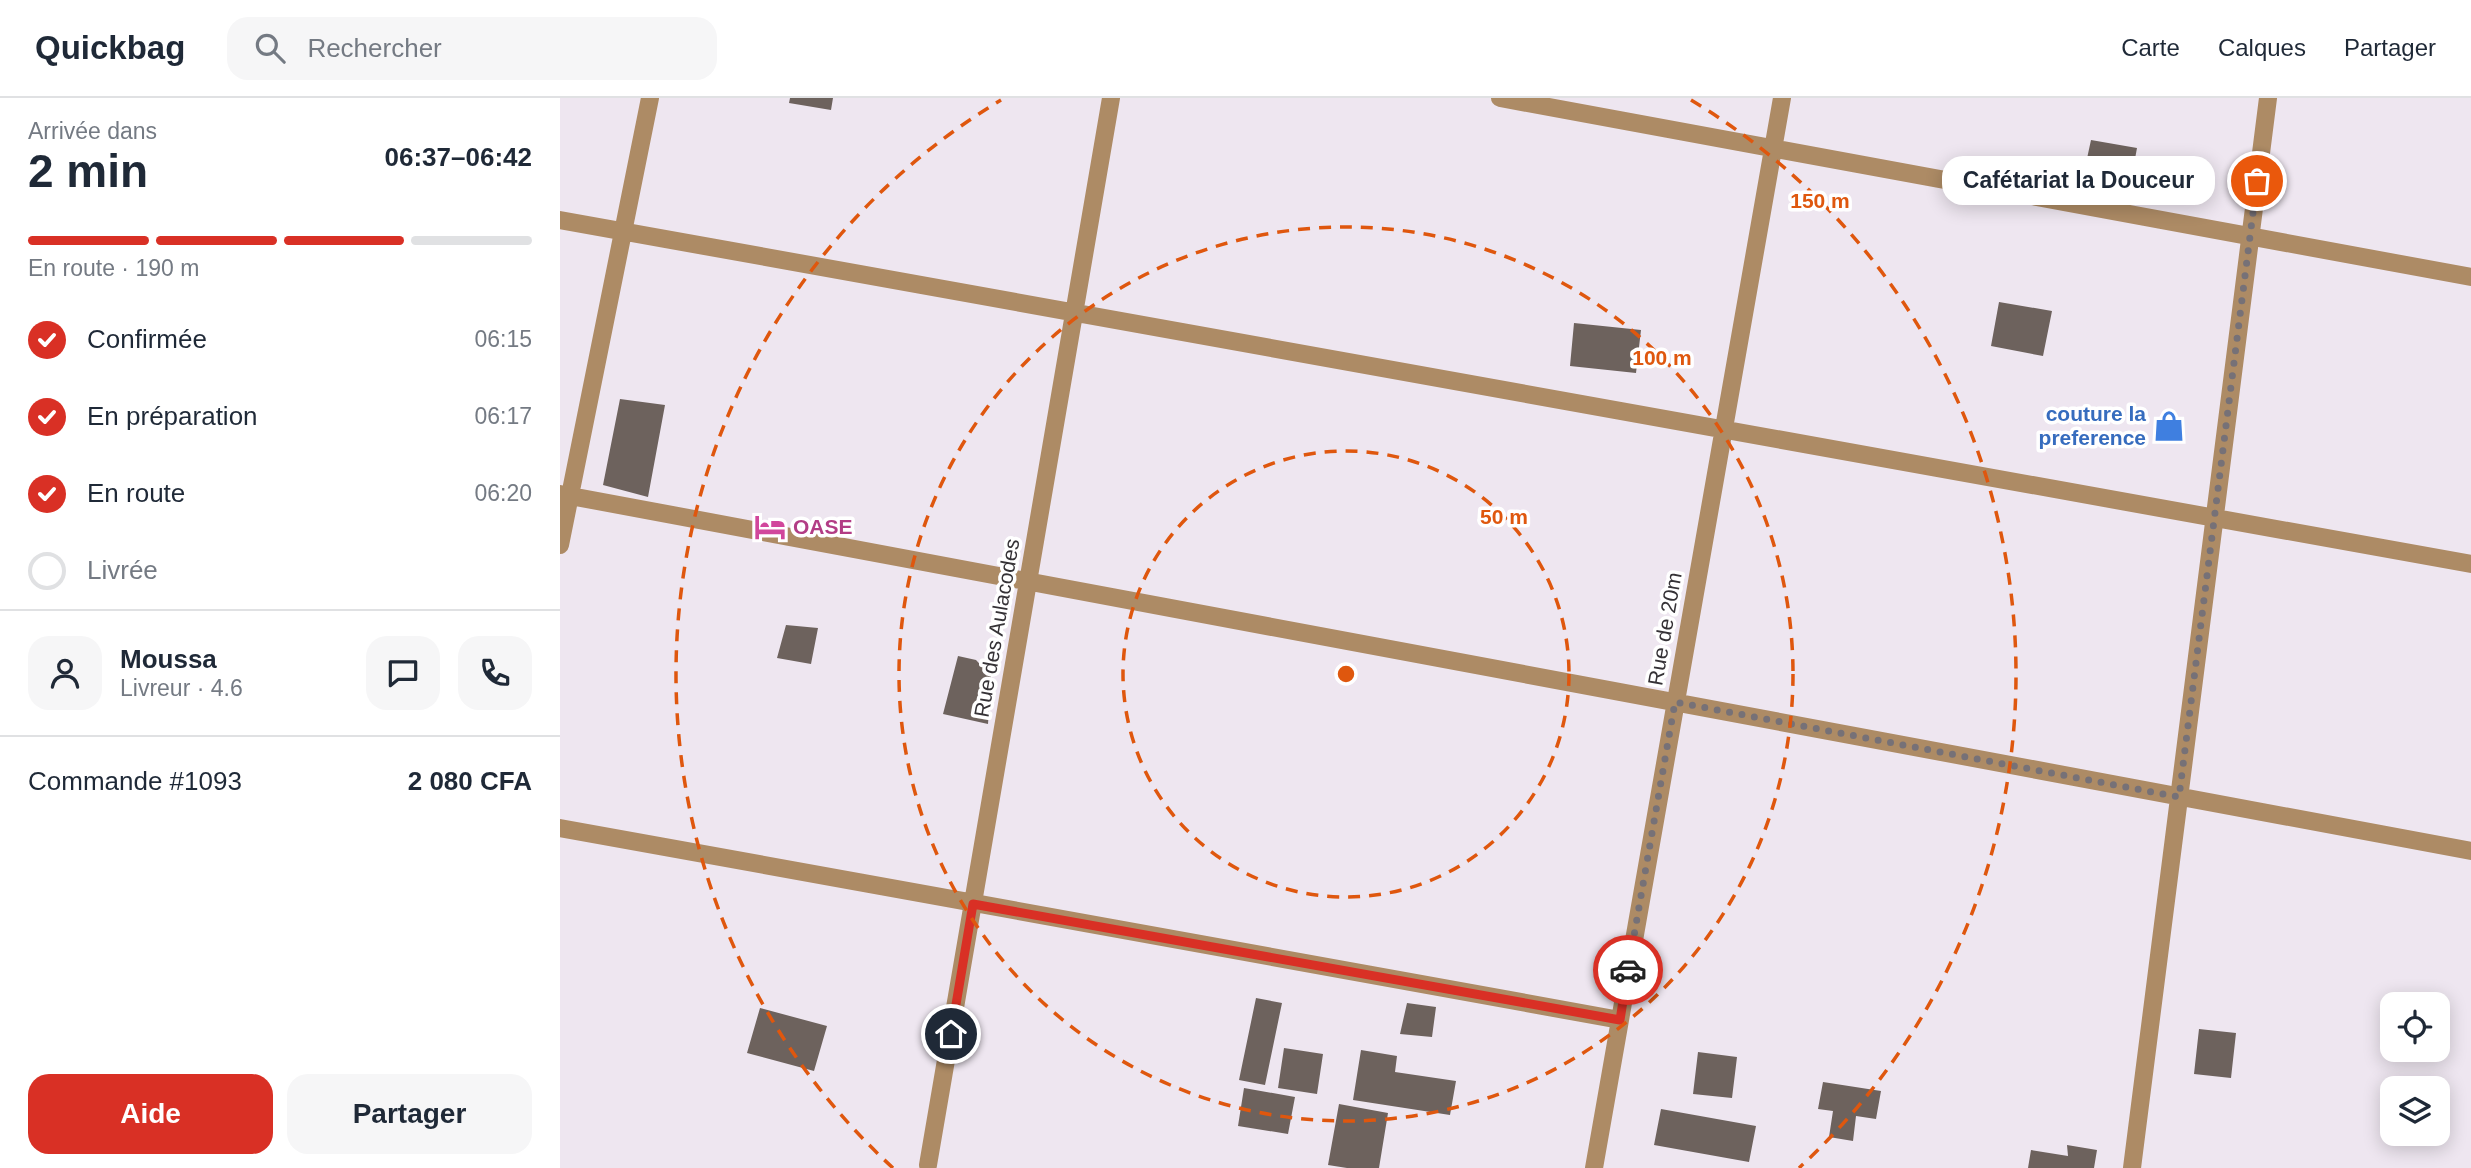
<!DOCTYPE html>
<html lang="fr">
<head>
<meta charset="utf-8">
<style>
	body { margin:0; font-family:Helvetica,sans-serif; background:#f6f6f7; color:#1f2937; height:100vh; display:flex; flex-direction:column; font-size:26px; white-space:nowrap }
	* { box-sizing:border-box; margin:0 }
	p { font-size:23px; color:#747a83 }
	.icon { flex:none; width:38px; height:38px; fill:none; stroke:currentColor; stroke-width:2; stroke-linecap:round; stroke-linejoin:round }
	.map { position:relative; flex:1; overflow:hidden }
	.panel { display:flex; flex-direction:column; background:#fff; width:560px }
	.panel>* { flex:none }
	.controls { position:absolute; left:1820px; top:894px; display:grid; gap:14px }
	.controls a { display:grid; place-items:center; width:70px; height:70px; border-radius:14px; background:#fff; box-shadow:0 4px 18px #0003; font-size:35px }
	.pin { position:absolute; display:grid; place-items:center; width:60px; height:60px; color:#fff; margin:-30px; border:4px solid #fff; border-radius:50%; box-shadow:0 2px 7px #0007 }
	.courier { position:absolute; display:grid; place-items:center; width:70px; height:70px; margin:-35px; border:5px solid #d93025; border-radius:50%; background:#fff; color:#222; box-shadow:0 2px 9px #0007 }
	.bubble { position:absolute; height:49px; border-radius:21px; background:#fff; box-shadow:0 4px 18px #0003; font-size:23px; font-weight:700; line-height:49px; text-align:center }
	.head em { font-style:normal; font-weight:700 }
	.head div { display:flex; flex-direction:column-reverse }
	.head { display:flex; align-items:center; justify-content:space-between; height:119px; padding:0 28px }
	h1 { font-size:46px; font-weight:700; line-height:52px }
	.bar { display:grid; grid-template-columns:repeat(4,1fr); gap:10px 7px; align-content:center; height:84px; padding:0 28px }
	.bar i { height:9px; border-radius:5px; background:#e0e1e3 }
	.bar .current { background:#d93025 }
	.bar p { grid-column:span 4 }
	.line { display:flex; align-items:center; gap:18px; padding:0 28px; border-top:2px solid #e0e1e3 }
	.line div { flex:1 }
	.round { display:grid; place-items:center; flex:none; width:74px; height:74px; border-radius:21px; background:#f6f6f7 }
	ol { padding:0 28px; list-style:none }
	li { display:flex; align-items:center; gap:21px; height:77px }
	li p { margin-inline-start:auto }
	li .icon { padding:7px; border-radius:50%; background:#d93025; color:#fff; stroke-width:4 }
	li:last-child { color:#747a83 }
	li i { width:38px; height:38px; border:4px solid #e0e1e3; border-radius:50% }
	.button { display:flex; gap:14px; margin-top:auto; padding:14px 28px }
	.button a { flex:1; height:80px; border-radius:21px; background:#d93025; color:#fff; font-size:28px; font-weight:700; line-height:80px; text-align:center }
	.button a+a { background:#f6f6f7; color:#1f2937 }
	header { display:flex; align-items:center; gap:42px; box-sizing:border-box; height:98px; padding:0 35px; background:#fff; border-bottom:2px solid #e0e1e3 }
	header strong { font-size:33px }
	nav { display:flex; gap:38px; margin-inline-start:auto; font-size:24px }
	.search { width:490px; height:63px; background:#f6f6f7; display:flex; align-items:center; gap:18px; box-sizing:border-box; padding:0 24px; border-radius:21px; color:#747a83; font-size:26px }
	main { display:flex; flex:1; min-height:0 }
	.map>svg:first-child { display:block }
	.building { fill:#6d625d }
	.lines { fill:none; stroke-linecap:round; stroke-linejoin:round }
	.minor { stroke:#ad8b65; stroke-width:18 }
	.done { stroke:#767177; stroke-width:7; stroke-dasharray:0 12.6 }
	.route { stroke:#d93025; stroke-width:9 }
	.ring { fill:none; stroke:#df570e; stroke-width:3.5; stroke-dasharray:12 9 }
	.labels { text-anchor:middle; stroke-width:7; stroke-linejoin:round; paint-order:stroke }
	.shop-label { font-size:21px; font-weight:bold; fill:#366cbe; stroke:#fff; text-anchor:end }
	.hotel-label { font-size:21px; font-weight:bold; fill:#b23c85; stroke:#fff; text-anchor:start }
	.street-label { font-size:21px; fill:#353236; stroke:#fff }
	.centre { fill:#df570e; stroke:#fff; stroke-width:3.5 }
	.ring-label { font-size:21px; text-anchor:middle; font-weight:bold; fill:#df570e; stroke:#fff; stroke-width:7; stroke-linejoin:round; paint-order:stroke }
</style>
</head>
<body>
<header>
<strong>Quickbag</strong>
<div class="search"><svg class="icon" aria-label="search" viewBox="0 0 24 24"><circle cx="10" cy="10" r="6"/><path d="M15 15l6 6"/></svg>Rechercher</div>
<nav><a>Carte</a><a>Calques</a><a>Partager</a></nav>
</header>
<main>
<section class="panel">
<div class="head"><div><h1>2 min</h1><p>Arrivée dans</p></div><em>06:37–06:42</em></div>
<div class="bar"><i class="current"></i><i class="current"></i><i class="current"></i><i></i><p>En route · 190 m</p></div>
<ol>
<li><svg class="icon" aria-label="check" viewBox="0 0 24 24"><path d="M5 12l5 5 9-10"/></svg>Confirmée<p>06:15</p></li>
<li><svg class="icon" aria-label="check" viewBox="0 0 24 24"><path d="M5 12l5 5 9-10"/></svg>En préparation<p>06:17</p></li>
<li><svg class="icon" aria-label="check" viewBox="0 0 24 24"><path d="M5 12l5 5 9-10"/></svg>En route<p>06:20</p></li>
<li><i></i>Livrée</li>
</ol>
<div class="line" style="height:126px"><a class="round"><svg class="icon" aria-label="person" viewBox="0 0 24 24"><circle cx="12" cy="8" r="4"/><path d="M4 21q1-7 8-7t8 7"/></svg></a><div><b>Moussa</b><p>Livreur · 4.6</p></div><a class="round"><svg class="icon" aria-label="chat" viewBox="0 0 24 24"><path d="M4 5h16v11H9l-5 4z"/></svg></a><a class="round"><svg class="icon" aria-label="phone" viewBox="0 0 24 24"><path d="M5 4h4l2 5-3 2q2 4 5 5l2-3 5 2v4C11 20 4 13 5 4z"/></svg></a></div>
<div class="line" style="height:91px"><div>Commande #1093</div><b>2 080 CFA</b></div>
<div class="button"><a>Aide</a><a>Partager</a></div>
</section>
<div class="map">
<svg width="1911" height="1070" viewBox="0 0 1911 1070">
	<rect width="100%" height="100%" fill="#eee6f0"/>
	<path class="building" d="M230,0H273L271,12L229,5Z
		M1531,42L1577,50L1570,88L1523,79Z
		M1439,204L1492,213L1483,258L1431,248Z
		M1014,225L1081,232L1076,275L1010,268Z
		M60,301L105,307L88,399L43,387Z
		M226,527L258,530L251,566L217,560Z
		M398,558L416,562L431,578L428,626L383,616Z
		M696,900L722,905L705,987L679,982Z
		M847,905L876,909L872,939L840,936Z
		M200,910L267,928L254,973L187,955Z
		M1639,931L1676,935L1671,980L1634,976Z
		M724,950L763,956L757,996L718,990Z
		M801,952L837,958L835,974L896,983L890,1017L793,1002Z
		M1138,954L1177,959L1172,1000L1133,996Z
		M1263,984L1321,993L1316,1021L1296,1018L1293,1043L1269,1039L1273,1013L1258,1011Z
		M684,990L735,999L728,1036L678,1028Z
		M779,1006L828,1015L819,1070H787L768,1067Z
		M1101,1011L1196,1028L1189,1064L1094,1047Z
		M1507,1047L1537,1052L1534,1070H1468L1471,1052L1508,1058Z"/>
	<g class="lines">
		<path class="minor" d="M940,0L1911,179
			M0,122L1911,466
			M0,396L1911,753
			M0,447L90,0
			M0,730L1060,922
			M368,1067L551,0
			M1034,1070L1222,0
			M1572,1070L1708,0"/>
	</g>
	<g class="lines">
		<path class="done" d="M1068,872L1115,604L1619,699L1697,83"/>
		<path class="route" d="M391,936L413,806L1060,922L1068,872"/>
	</g>
	<g class="ring">
		<circle cx="786" cy="576" r="223"/>
		<circle cx="786" cy="576" r="447"/>
		<path d="M333 1070A670 670 0 0 1 441 2M1131 2A670 670 0 0 1 1239 1070"/>
	</g>
	<defs>
		<symbol id="shop-bare" viewBox="-9 -9 18 18"><path d="M-5-2.5h2.3a2.7 3.5 0 0 1 5.4 0H5L5.5 6h-11ZM-1.5-2.5h3a1.5 2.3 0 0 0-3 0Z" fill="#3f7fe0" stroke="#fff" stroke-width="2.5" paint-order="stroke"/></symbol>
		<symbol id="hotel-bare" viewBox="-9 -9 18 18"><path d="M-6-4.5h1.5V1H6V5H4.5V3h-9V5H-6ZM-4 0a1.8 1.8 0 1 1 3.6 0ZM.5 0V-2.5h3Q6-2.5 6 0Z" fill="#d1479c" stroke="#fff" stroke-width="2.5" paint-order="stroke"/></symbol>
	</defs>
	<g fill-rule="evenodd">
		<use href="#shop-bare" x="1587" y="306" width="44" height="44"/>
		<use href="#hotel-bare" x="188" y="407" width="44" height="44"/>
	</g>
	<g class="labels">
		<g class="shop-label">
			<text x="1586" y="323">couture la<tspan x="1586" dy="24">preference</tspan></text>
		</g>
		<g class="hotel-label">
			<text x="233" y="436">OASE</text>
		</g>
		<g class="street-label">
			<text transform="translate(437 530) rotate(-80)" y="7">Rue des Aulacodes</text>
			<text transform="translate(1105 531) rotate(-80)" y="7">Rue de 20m</text>
		</g>
	</g>
	<circle cx="786" cy="576" r="10" class="centre"/>
	<g class="ring-label">
		<text x="1260" y="110">150 m</text>
		<text x="1102" y="267">100 m</text>
		<text x="944" y="426">50 m</text>
	</g>
</svg>
<div class="controls">
<a><svg class="icon" aria-label="locate" viewBox="0 0 24 24"><circle cx="12" cy="12" r="6"/><path d="M12 2v4M12 18v4M2 12h4M18 12h4"/></svg></a>
<a><svg class="icon" aria-label="layers" viewBox="0 0 24 24"><path d="M12 4l9 5-9 5-9-5zM3 14l9 5 9-5"/></svg></a>
</div>
<div class="pin" style="left:1697px;top:83px;background:#ea580c"><svg class="icon" aria-label="bag" viewBox="0 0 24 24"><path d="M5 8h14l-1 12H6zM9 8a3 3 0 0 1 6 0"/></svg></div>
<div class="pin" style="left:391px;top:936px;background:#1f2937"><svg class="icon" aria-label="home" viewBox="0 0 24 24"><path d="M3 11l9-7 9 7M6 9v11h12V9"/></svg></div>
<div class="courier" style="left:1068px;top:872px"><svg class="icon" aria-label="car" viewBox="0 0 24 24"><path d="M5 17H2v-5l4-1 3-4h7l3 4 3 1v5h-3M9 17h6M6 11h13"/><circle cx="7" cy="17" r="2"/><circle cx="17" cy="17" r="2"/></svg></div>
<div class="bubble" style="left:1382px;top:58px;width:273px">Cafétariat la Douceur</div>
</div>
</main>
</body>
</html>
